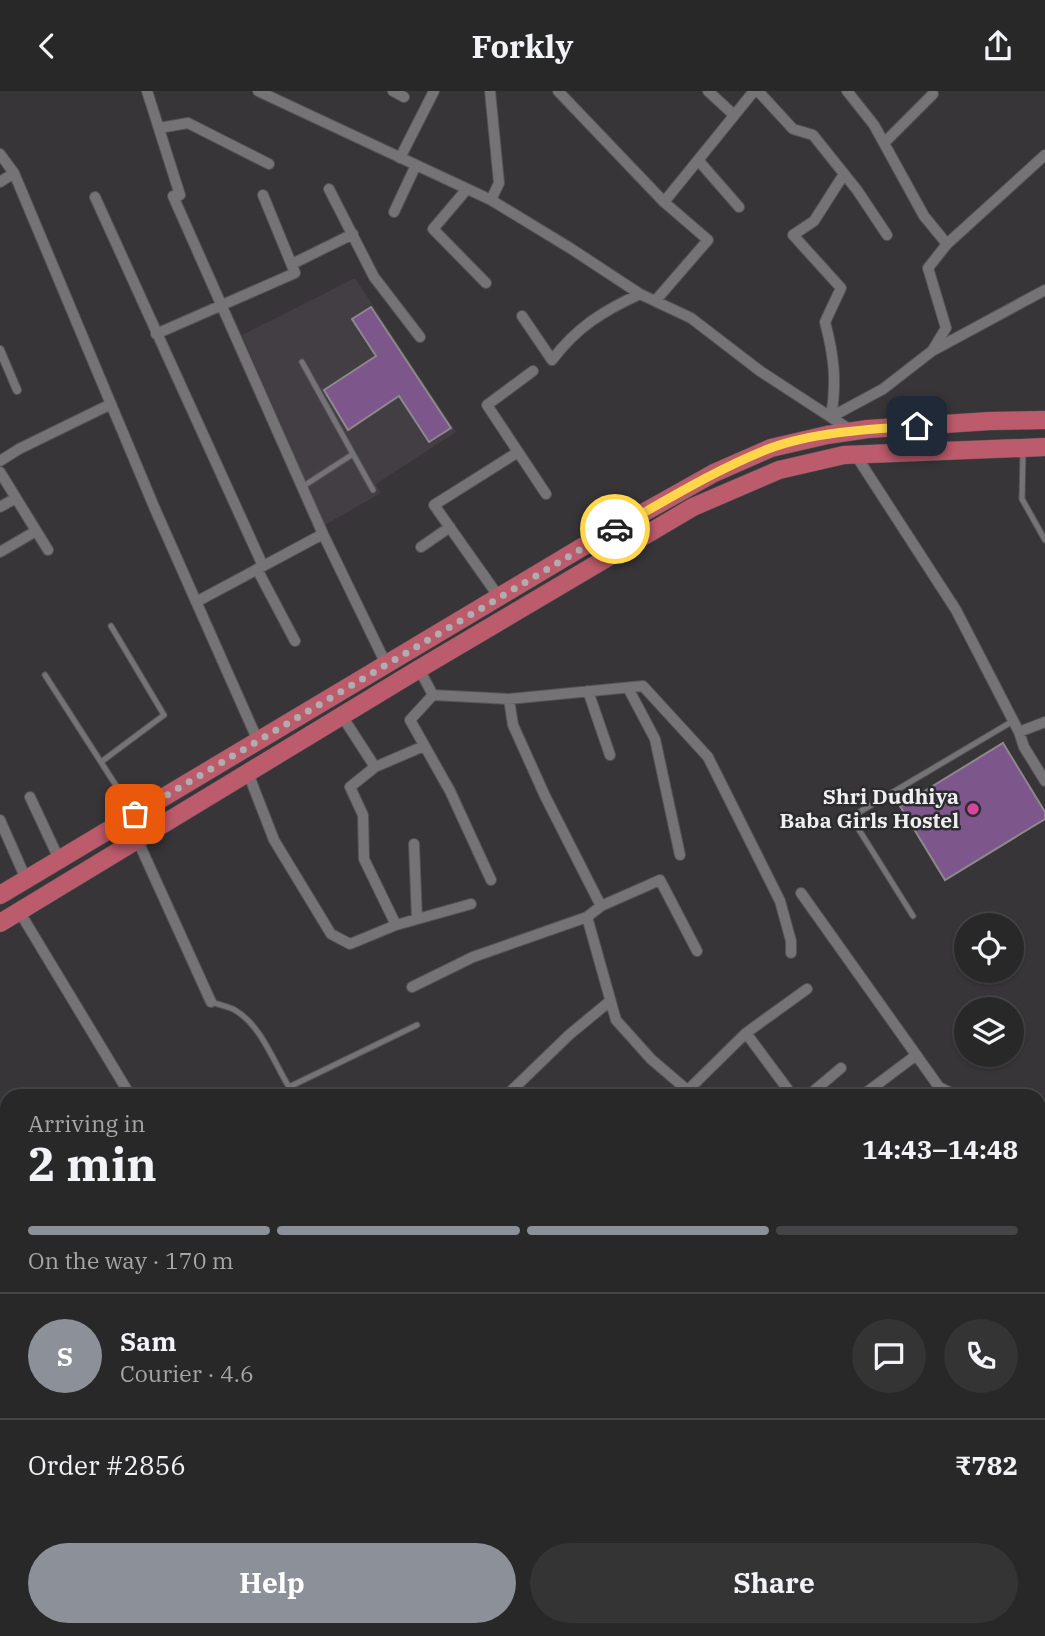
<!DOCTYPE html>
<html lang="en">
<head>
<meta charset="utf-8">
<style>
	body { margin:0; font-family:"IBM Plex Serif",serif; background:#353435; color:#f1f3f6; height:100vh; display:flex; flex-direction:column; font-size:26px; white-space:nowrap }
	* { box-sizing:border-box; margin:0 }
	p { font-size:23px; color:#a5a6a8 }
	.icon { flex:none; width:38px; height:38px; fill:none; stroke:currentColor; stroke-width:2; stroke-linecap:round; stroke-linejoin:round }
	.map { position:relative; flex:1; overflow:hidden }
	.details { position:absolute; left:0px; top:998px; width:1046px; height:548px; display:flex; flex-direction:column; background:#292829; border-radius:21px 21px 0 0; box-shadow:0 2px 5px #0004,0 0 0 2px #454446 }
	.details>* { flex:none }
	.tools { position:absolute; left:954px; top:822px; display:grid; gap:14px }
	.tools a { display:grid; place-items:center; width:70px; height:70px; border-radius:50%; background:#292829; box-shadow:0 2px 5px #0004,0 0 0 2px #454446; font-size:35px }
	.pin { position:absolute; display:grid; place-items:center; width:60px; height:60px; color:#fff; margin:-30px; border-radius:14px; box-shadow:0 4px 10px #0006 }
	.courier { position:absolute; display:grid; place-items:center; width:70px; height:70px; margin:-35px; border:5px solid #ffd54a; border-radius:50%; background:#fff; color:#222; box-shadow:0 2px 9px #0007 }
	.summary em { font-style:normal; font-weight:700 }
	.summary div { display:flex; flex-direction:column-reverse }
	.summary { display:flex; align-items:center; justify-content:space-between; height:119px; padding:0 28px }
	h1 { font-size:46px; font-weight:700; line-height:52px }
	.bar { display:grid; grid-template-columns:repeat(4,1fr); gap:10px 7px; align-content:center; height:84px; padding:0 28px }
	.bar i { height:9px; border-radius:5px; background:#454446 }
	.bar .active { background:#8c9099 }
	.bar p { grid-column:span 4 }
	.line { display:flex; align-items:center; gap:18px; padding:0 28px; border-top:2px solid #454446 }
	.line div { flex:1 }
	.round { display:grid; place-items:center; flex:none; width:74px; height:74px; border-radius:37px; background:#353435 }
	.button { display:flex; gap:14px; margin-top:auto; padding:14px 28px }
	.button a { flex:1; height:80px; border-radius:42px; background:#8c9099; color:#fff; font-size:28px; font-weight:700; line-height:80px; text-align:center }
	.button a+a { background:#353435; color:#f1f3f6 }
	header { display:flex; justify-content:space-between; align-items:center; height:91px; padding:0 28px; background:#292829; font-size:32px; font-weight:700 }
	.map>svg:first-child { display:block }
	.built { fill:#433d44 }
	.building { fill:#7d568b; stroke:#8c898c; stroke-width:2 }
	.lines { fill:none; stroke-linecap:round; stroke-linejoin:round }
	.service-casing { stroke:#545355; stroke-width:7 }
	.pedestrian-casing { stroke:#545355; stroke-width:10 }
	.minor-casing { stroke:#545355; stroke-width:12 }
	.trunk-casing { stroke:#545355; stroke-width:19 }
	.service { stroke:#757376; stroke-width:5 }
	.pedestrian { stroke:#757376; stroke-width:8 }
	.minor { stroke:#757376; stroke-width:10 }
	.trunk { stroke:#bc5b6b; stroke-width:18 }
	.done { stroke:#afadaf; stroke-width:7; stroke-dasharray:0 12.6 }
	.route { stroke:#ffd54a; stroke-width:9 }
	.hotel-dot { fill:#d1479c; stroke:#2c2b2d; stroke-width:2.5 }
	.labels { text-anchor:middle; stroke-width:5; stroke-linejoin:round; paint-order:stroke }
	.poi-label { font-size:21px; font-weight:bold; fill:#efeef0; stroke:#2c2b2d; text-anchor:end }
</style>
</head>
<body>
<header><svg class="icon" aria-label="back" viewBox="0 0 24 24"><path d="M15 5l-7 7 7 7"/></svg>Forkly<svg class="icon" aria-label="share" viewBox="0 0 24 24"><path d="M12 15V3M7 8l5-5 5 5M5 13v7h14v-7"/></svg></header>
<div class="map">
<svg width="1045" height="1545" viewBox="0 0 1045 1545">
	<rect width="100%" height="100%" fill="#373537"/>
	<path class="built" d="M355,187L456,341L376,393L381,402L325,434L242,244Z
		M1040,1494L1045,1496V1545H529L539,1538H1040Z"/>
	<path class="building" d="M371,216L451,337L429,351L399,305L348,339L324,299L376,265L352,228Z
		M1003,652L1045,721V728L945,789L900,715Z"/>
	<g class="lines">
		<defs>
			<path id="service" d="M302,271L373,399
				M1023,360L1022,408L1045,449
				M302,396L353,363
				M45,584L133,721
				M101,671L164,624L111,535
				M913,825L851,726L1013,630
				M211,911C218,913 226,915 233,918C261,933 273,970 289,996L417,934"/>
			<path id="pedestrian" d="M0,259L17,299"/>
			<path id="minor" d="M147,0L180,104L173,105L323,443L386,573
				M258,0L491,109L570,157L640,203L691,227L760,280L852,340
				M393,0L404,6
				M490,0L499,92L491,109
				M558,0L664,111L708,149L656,209
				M708,0L734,24
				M758,0L793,38L813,44L857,99L887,144
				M847,0L874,34L924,125L947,153
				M159,37L188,32L269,73
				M884,52L933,3
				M0,63L14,82L155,418L258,650
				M400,67L434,0
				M698,69L739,116
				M0,91L14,82
				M329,98L374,186L420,246
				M467,98L433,138L486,192
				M95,106L263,475
				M664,111L754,0
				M394,121L416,74
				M292,173L353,143
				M522,225L552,269C577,236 603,220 640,203
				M156,243L295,182L263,104
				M932,260L946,237L928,177L947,153L1045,64
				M533,280L487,314L546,403
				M831,326C837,291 834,265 825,231L841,197L793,144L814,130L844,83
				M831,326L883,298L932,260L1045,199
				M855,363L956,519L1019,641L1045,631
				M0,370L19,358L111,313
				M0,381L48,459
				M0,416L16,407
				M421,456L450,436
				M0,461L36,440
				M257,478L295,550
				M499,506L434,414L518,361
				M196,511L323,443
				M419,578L433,604L509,608L513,634L545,705L601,815L587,826L616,929L651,968L693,1004
				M628,597L655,648L680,764
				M588,600L610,664
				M433,604L410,629L450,700L491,789
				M509,608L643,595L708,666L780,810L791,850V862
				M342,625L375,676L350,696L363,724L364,768L396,834
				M1019,641L1024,656L1045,690
				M375,676L424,655
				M248,682L274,749L331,843L350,853L396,834L471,813
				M30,706L59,768
				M0,729L26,788
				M137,748L211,911
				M414,753L417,828
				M801,802L939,996L936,1004
				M601,815L660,789L697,860
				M19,820L130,1004
				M412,896L473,866L587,826
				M746,942L792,1004
				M939,996L955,1004
				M687,1000L746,942L807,898
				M507,1004L569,944L610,910
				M809,1004L841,977
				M863,1004L915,965
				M0,1073L7,1069
				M1040,1216L1045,1220
				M1040,1390L1045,1380
				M1040,1409L1045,1413
				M420,1538L423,1545"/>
			<path id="trunk" d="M0,804L584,455L714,382L771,357L827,344L868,338L990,330L1045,329
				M0,832L419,578L693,416L779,379L844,364L1045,356"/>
		</defs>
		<use href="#service" class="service-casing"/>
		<use href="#pedestrian" class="pedestrian-casing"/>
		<use href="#minor" class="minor-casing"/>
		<use href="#trunk" class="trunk-casing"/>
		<use href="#service" class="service"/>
		<use href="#pedestrian" class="pedestrian"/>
		<use href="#minor" class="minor"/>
		<use href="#trunk" class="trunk"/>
	</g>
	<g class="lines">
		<path class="done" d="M135,723L615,438"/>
		<path class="route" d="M615,438C665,410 715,379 768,358C812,341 870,338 917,335"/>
	</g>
	<circle class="hotel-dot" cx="973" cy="718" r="7"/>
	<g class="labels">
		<g class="poi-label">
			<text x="959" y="713">Shri Dudhiya<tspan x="959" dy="24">Baba Girls Hostel</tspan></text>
		</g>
	</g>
</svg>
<div class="tools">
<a><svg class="icon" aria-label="locate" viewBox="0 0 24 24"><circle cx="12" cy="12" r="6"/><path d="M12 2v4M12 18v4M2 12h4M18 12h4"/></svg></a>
<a><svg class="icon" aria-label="layers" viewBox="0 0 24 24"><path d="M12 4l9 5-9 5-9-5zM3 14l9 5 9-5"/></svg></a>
</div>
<div class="pin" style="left:135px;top:723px;background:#ea580c"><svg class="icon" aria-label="bag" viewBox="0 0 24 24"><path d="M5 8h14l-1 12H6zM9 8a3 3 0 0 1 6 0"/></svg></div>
<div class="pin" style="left:917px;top:335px;background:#1f2937"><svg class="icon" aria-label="home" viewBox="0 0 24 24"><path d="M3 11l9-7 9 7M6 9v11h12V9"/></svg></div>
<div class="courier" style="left:615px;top:438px"><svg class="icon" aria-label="car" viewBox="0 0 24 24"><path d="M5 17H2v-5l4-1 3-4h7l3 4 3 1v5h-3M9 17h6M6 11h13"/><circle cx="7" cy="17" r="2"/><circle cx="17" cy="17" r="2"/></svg></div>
<section class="details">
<div class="summary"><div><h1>2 min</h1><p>Arriving in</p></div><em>14:43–14:48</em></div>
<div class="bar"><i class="active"></i><i class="active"></i><i class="active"></i><i></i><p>On the way · 170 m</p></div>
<div class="line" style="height:126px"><b class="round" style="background:#8c9099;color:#fff">S</b><div><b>Sam</b><p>Courier · 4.6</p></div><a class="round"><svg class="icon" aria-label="chat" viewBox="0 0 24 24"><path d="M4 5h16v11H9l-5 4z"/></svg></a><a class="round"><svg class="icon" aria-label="phone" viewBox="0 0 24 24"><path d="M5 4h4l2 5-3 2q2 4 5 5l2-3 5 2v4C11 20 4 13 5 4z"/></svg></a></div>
<div class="line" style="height:91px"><div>Order #2856</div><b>₹782</b></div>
<div class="button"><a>Help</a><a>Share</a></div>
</section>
</div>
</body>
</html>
